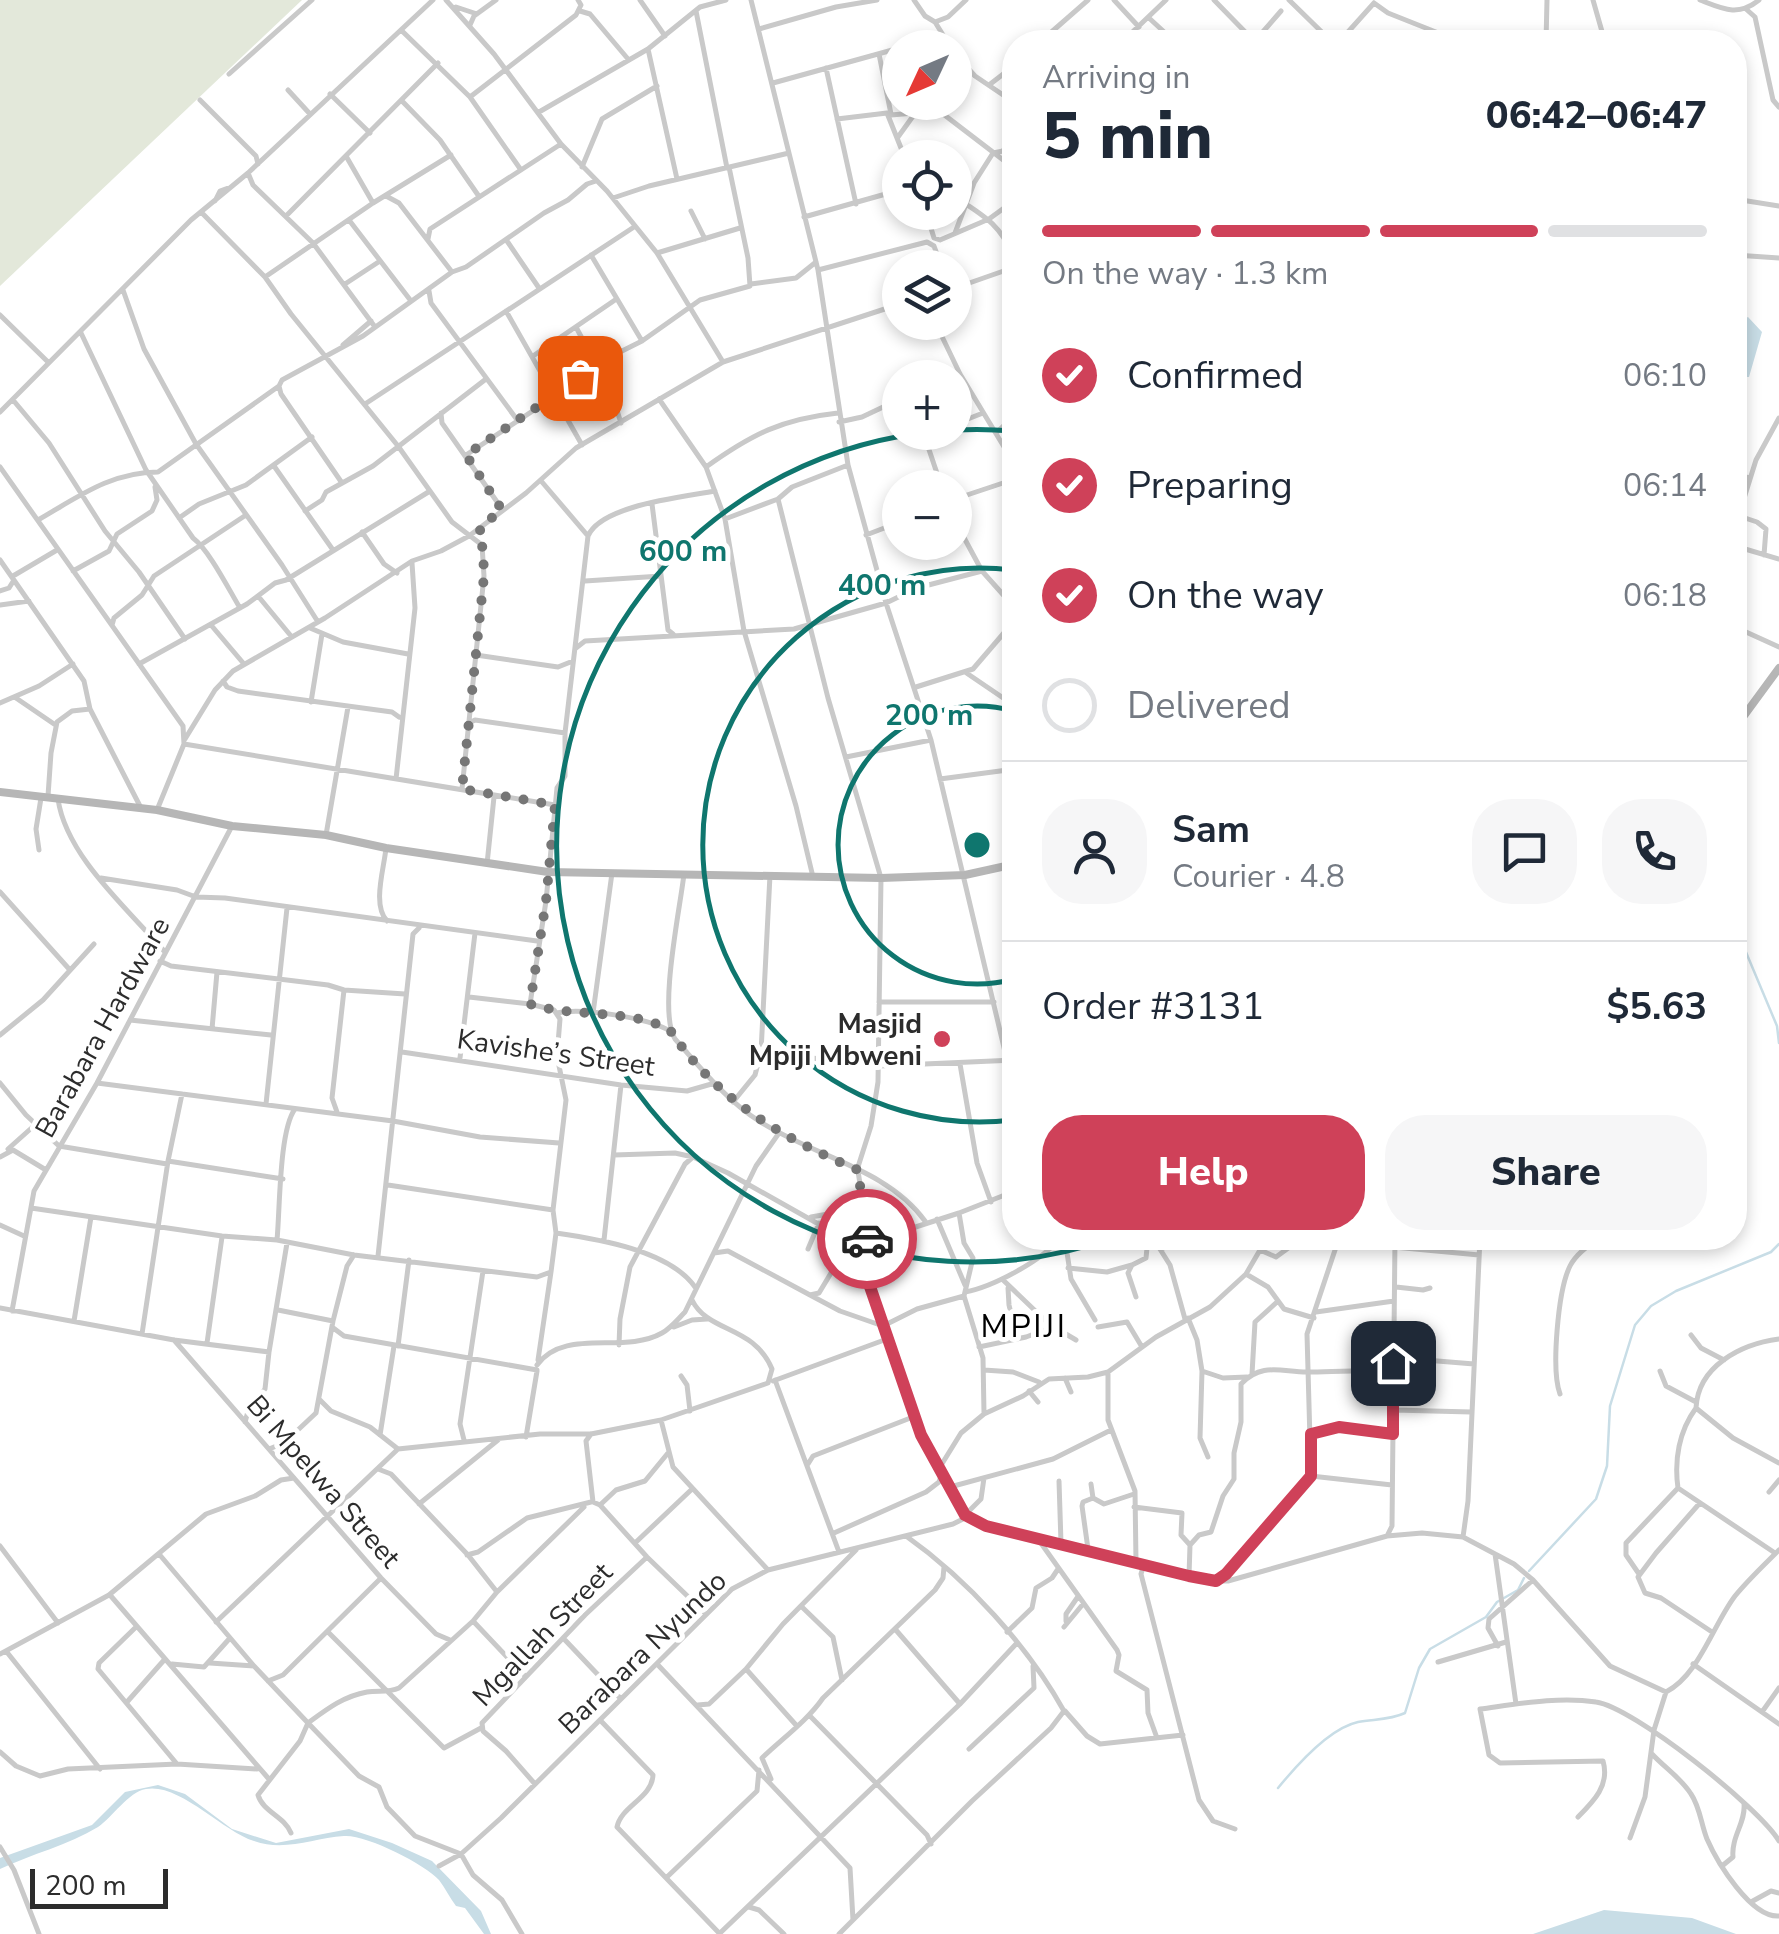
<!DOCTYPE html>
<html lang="en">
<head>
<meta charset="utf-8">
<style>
	body { margin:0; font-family:"Nunito Sans",sans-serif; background:#f6f6f7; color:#1f2937; height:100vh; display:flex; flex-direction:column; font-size:38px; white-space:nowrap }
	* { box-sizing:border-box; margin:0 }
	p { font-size:32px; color:#747a83 }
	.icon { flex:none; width:55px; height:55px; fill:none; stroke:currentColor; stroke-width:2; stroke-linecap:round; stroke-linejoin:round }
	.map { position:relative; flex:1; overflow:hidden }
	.side { position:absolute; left:1002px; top:30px; width:745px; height:1220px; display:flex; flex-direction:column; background:#fff; border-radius:40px; box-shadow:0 5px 15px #0003 }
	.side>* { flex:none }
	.needle { width:65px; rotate:226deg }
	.controls { position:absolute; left:882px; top:30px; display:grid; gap:20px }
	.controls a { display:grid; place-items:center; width:90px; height:90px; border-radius:50%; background:#fff; box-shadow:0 5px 15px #0003; font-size:50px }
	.scale { position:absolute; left:30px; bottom:25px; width:138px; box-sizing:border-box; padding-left:10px; border:5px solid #2c2c2c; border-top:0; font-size:28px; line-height:35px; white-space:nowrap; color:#2c2c2c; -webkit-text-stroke:8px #fff; paint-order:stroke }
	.pin { position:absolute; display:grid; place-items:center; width:85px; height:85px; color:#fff; margin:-42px; border-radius:20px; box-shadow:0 5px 15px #0006 }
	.courier { position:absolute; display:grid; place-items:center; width:100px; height:100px; margin:-50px; border:8px solid #cf4159; border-radius:50%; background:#fff; color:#222; box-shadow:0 2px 12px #0007 }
	.headline em { font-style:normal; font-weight:800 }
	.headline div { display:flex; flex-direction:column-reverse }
	.headline { display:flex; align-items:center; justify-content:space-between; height:170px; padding:0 40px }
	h1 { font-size:65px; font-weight:800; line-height:75px }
	.bar { display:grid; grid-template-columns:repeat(4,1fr); gap:15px 10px; align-content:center; height:120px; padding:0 40px }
	.bar i { height:12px; border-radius:8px; background:#e0e1e3 }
	.bar .current { background:#cf4159 }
	.bar p { grid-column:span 4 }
	.line { display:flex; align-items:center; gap:25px; padding:0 40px; border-top:2px solid #e0e1e3 }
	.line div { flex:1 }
	.round { display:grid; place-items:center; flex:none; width:105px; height:105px; border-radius:40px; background:#f6f6f7 }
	ol { padding:0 40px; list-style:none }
	li { display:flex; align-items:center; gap:30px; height:110px }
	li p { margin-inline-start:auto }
	li .icon { padding:10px; border-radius:50%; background:#cf4159; color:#fff; stroke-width:4 }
	li:last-child { color:#747a83 }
	li i { width:55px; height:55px; border:5px solid #e0e1e3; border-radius:50% }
	.cta { display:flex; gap:20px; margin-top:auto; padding:20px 40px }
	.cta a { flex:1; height:115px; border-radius:40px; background:#cf4159; color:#fff; font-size:40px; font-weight:800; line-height:115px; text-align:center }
	.cta a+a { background:#f6f6f7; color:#1f2937 }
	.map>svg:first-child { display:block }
	.green { fill:#e3e8da }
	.water { fill:#c8dde6 }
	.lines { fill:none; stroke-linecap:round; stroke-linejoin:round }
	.stream { stroke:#c8dde6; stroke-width:2.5 }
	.street { stroke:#c9c9c9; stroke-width:5 }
	.secondary { stroke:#b6b6b6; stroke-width:8 }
	.done { stroke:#767676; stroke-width:10; stroke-dasharray:0 18 }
	.route { stroke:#cf4159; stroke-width:12 }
	.ring { fill:none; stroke:#0f766e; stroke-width:5 }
	.poi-dot { fill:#cf4159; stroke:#fff; stroke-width:4 }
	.labels { text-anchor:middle; stroke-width:10; stroke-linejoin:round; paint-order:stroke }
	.poi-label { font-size:28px; font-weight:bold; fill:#2c2c2c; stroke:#fff; text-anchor:end }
	.street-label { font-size:28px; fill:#2c2c2c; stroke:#fff }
	.quarter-label { font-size:32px; letter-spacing:2.5px; fill:#000; stroke:#fff }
	.centre { fill:#0f766e; stroke:#fff; stroke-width:5 }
	.ring-label { font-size:30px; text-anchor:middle; font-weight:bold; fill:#0f766e; stroke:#fff; stroke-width:10; stroke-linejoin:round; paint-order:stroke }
</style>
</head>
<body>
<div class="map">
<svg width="1779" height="1934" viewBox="0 0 1779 1934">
	<rect width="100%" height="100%" fill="#fff"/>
	<path class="green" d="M0,0H302L0,286Z"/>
	<path class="water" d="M1748,317L1762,332L1749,377H1735V324Z
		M158,1785L185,1794L232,1829L276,1843L349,1829L392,1843L432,1861L481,1911L491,1934H484L465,1908L456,1906C450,1898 445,1888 439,1880C425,1864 365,1834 344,1836C313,1838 285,1852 254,1841C222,1831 180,1783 146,1789C128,1792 113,1817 98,1827C69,1845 31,1854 0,1869V1858L92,1825L125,1792Z
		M1604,1910L1692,1918L1736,1934H1533Z"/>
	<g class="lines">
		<path class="stream" d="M1735,926L1777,1026L1779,1043
			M1529,1571L1596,1499L1607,1466L1610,1406L1635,1325L1651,1306L1676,1291L1771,1252L1779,1244
			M1278,1788C1296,1766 1330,1728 1358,1722C1374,1719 1390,1720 1405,1713L1419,1668L1430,1649L1486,1617L1497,1602L1518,1590L1524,1578"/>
		<path class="street" d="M446,0L494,54L561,144L607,191L657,253L723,362
			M640,0L665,36
			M751,0L818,270L848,465L886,603L931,740L1015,1094
			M914,0L925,16L935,22L948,17L966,0
			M1114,0L1139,27
			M1214,0L1255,42
			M1289,0L1332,42
			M1593,0L1605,42
			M1700,0C1723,9 1738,17 1759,0
			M1374,3L1388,13L1461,42
			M456,7L477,14
			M1746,9L1755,17L1773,100L1779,107
			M580,11L590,14L628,59
			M696,11L727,168
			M1149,18L1175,42
			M935,22L951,48
			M470,25L474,16L496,0
			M759,29L836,7L877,0
			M401,30L470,97L521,170
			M1040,42L1088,0
			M1122,42L1166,0
			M1254,42L1281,11
			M1339,42L1374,3
			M1546,42L1547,0
			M879,54L891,114
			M955,54L975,76L1015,103
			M826,68L856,204
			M229,74L312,0
			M773,83L943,36
			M989,85L1015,65
			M288,90L310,114
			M330,94L370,133
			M470,97L576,15L581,5L578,0
			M200,100L256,156L258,164
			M402,101L440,140L478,195
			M920,106L934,107L1015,169
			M539,112L648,49
			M891,115L914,113
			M837,119L887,113L905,158
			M898,137L921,105
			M346,156L373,203
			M582,167L602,119L657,86
			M248,173L253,185L313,243L375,327
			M677,179L648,49L700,7L726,0
			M386,196L399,203L452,272
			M955,197C985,216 1002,226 1015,260
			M613,198L649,186L789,153
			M1735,199L1779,206
			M215,201L220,191L231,187
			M691,211L705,239
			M926,212L934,238L940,240L989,219L1015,200
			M202,213L265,277L291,314L398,446L452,522L482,545L484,576L462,789
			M286,216L438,63
			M804,217L900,190
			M349,220L411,301
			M955,233L974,183L993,153L1003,151L1015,131
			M428,239L430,229L561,144
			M507,241L539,288
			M657,253L740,228
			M591,255L642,341
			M1735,255L1779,258
			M818,270L927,242L934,246L942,268
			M265,277L373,203L451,155
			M345,284L380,261
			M751,284L796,278L816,262
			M955,288L1015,267
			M123,290L144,349L196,444L282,565L318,622
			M429,291L431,303L518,421
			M506,311L582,445
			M0,315L48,362
			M935,322L960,374L1015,465
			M576,327L612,395L621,423
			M81,333L146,470L193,538C209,550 228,588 240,608
			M343,345L371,321
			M533,356L615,300
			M659,399L706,467L725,519L744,631L796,806L813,877
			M13,400L49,443L105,531L139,572L185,639
			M365,404L634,227
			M0,412L191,220L248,173L433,0
			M441,413L442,423L502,509
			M839,422L862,417L900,399
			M955,424L983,413
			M923,432L942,488
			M996,433L1015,415
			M466,455L572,385L586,369L642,341L700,300L750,286L748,258L729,167
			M848,465L792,487L778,499L828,698L881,878L878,1082L871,1126L857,1170
			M274,466L333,550
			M0,467L183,726L184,744L157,810
			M706,467C752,434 782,419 838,413
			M1735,471L1750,479
			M542,482L588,536
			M342,483L281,394L279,386L282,380L363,336L452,272L466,267L544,213L568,200L587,184L596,181
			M955,499L1015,479
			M652,504L668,630L673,634
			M305,511L322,500L326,492L373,466L486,379
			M1739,516L1757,522L1766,529L1764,555
			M179,518L199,504L246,485L312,437
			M725,519L778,499
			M38,520C78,497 111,472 158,472L279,386
			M955,521L982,571L1015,608
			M1735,527L1756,460L1779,418
			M362,532L384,564L397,573
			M866,535L900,522
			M1735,546L1779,559
			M0,560L84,681L90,709L141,808
			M73,571L109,551L117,534L152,511L157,500L155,487
			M13,576L57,550
			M585,581L661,576
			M0,591L9,588L14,580
			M258,596L291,636
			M0,605L29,601
			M112,625L114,618L142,595L154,576L246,515
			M211,625L244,664
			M1735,627L1779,647
			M310,628L343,642L408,654
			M576,648L585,641L794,629L886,603L917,588L982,571
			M476,655L558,667L573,661
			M139,664L247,604L275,583L286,580L430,491
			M965,672L1015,706
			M223,681L227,687L238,691L392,712L399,717
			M916,687L973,669L1015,620
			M16,698L54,724
			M311,702L322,634
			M0,703L39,686L73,664
			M469,723L475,720L565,733
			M185,739L215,690L233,671L325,618L412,561L441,551L469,536L526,493L576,448L723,362L900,304
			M184,744L555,805
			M846,757L931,740
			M396,779L415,608L412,563
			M940,779L1015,769
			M48,796L51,753L57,722L72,711L90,709
			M58,799C66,856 128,909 165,952
			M326,835L348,707
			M386,848C384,869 372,905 387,921
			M39,850L36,829L41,798
			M487,864L494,797
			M684,874C680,909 658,1012 675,1039C701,1068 726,1100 759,1121C812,1156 887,1168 925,1221
			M101,878L177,890L196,897L225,898L537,941
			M0,892L70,970
			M160,961L171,966L328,985L344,990L405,994
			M469,997L530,1004
			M879,1002H994
			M557,1013C582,1007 648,1018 670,1031
			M593,1013L612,873
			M130,1020L271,1035
			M212,1029L217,972
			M0,1035L43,1000L94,944
			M402,1052L621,1085L687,1091L715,1083
			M761,1052L879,1066L1015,1060
			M460,1058L475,933
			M960,1064L977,1163L991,1202
			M0,1083L26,1115L59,1146L167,1164
			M97,1083L393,1121L480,1137L559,1143
			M733,1102L755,1075L761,1052L770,875
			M266,1104L287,908
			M337,1112L332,1098L344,990
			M8,1149L36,1124
			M614,1155L675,1153L693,1157L728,1173L861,1248
			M0,1157L13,1150L46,1170
			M168,1161L283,1179
			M858,1171L869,1242
			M388,1185L553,1210
			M1015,1191L959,1213L869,1242L860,1252L921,1435L962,1510L967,1517L986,1526L1216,1581H1228L1387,1536L1422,1533L1463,1537L1514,1564L1533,1580L1610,1666L1666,1692C1699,1675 1713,1625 1735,1596C1748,1580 1764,1565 1779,1550
			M31,1208L222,1236L277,1240L354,1255L537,1277L551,1272L556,1233L553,1210L566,1100L557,1056L560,1019L554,1010L530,1004L546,901L557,788L565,776V733L588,536C601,505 684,497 715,491
			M959,1213L964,1243L973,1258L964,1296L983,1358L984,1413
			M811,1217L862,1208
			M937,1219L965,1285
			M0,1225L24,1236
			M556,1233C597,1239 669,1250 695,1287
			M1153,1238L1170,1265L1185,1319
			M1326,1238L1351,1243L1479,1255
			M1060,1239L1066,1246L1071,1279L1095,1320
			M277,1240C280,1210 279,1130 295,1109
			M604,1240L621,1085
			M808,1249L819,1223
			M1162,1249L1179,1238
			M1260,1250L1276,1257L1302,1238
			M714,1253L728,1251L810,1295L819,1293L843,1253L854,1246
			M378,1256L413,934L419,928
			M1068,1268L1107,1272L1132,1265
			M1246,1274L1268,1287L1284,1309L1314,1318
			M1002,1279L1049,1324L1076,1340
			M1396,1287L1423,1290L1430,1288
			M1008,1288L1009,1305L1017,1339
			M965,1292C993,1287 1043,1260 1060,1238
			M810,1295L840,1311L883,1326L917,1309L964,1296
			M1136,1297L1128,1273L1132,1265L1146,1258L1147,1248L1155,1241
			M0,1308L174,1340L269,1352L287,1243
			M278,1310L333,1321
			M12,1311L34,1191L97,1083L232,826
			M1316,1312L1394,1301
			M1188,1318L1197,1340L1202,1371L1223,1378L1247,1377
			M74,1321L91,1217
			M332,1327L344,1336L537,1370
			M674,1327L692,1320L707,1319
			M1098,1327L1127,1322L1142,1347
			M142,1334L168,1161L182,1094
			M1691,1335L1701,1348L1724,1360
			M1779,1339C1741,1344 1698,1366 1696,1408L1733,1438L1779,1463
			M174,1340L381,1578L436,1634L450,1640
			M207,1343L222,1237
			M619,1345L620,1319L630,1267L685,1164L693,1157
			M398,1346L409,1260
			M979,1347L1026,1337L1053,1327
			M538,1360L551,1272
			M1393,1362L1401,1358L1474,1364
			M537,1365C565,1327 623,1355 662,1333C671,1328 678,1319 685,1312L756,1166L779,1133
			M984,1370L1013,1372L1039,1382
			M1202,1371L1200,1438L1208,1457
			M1660,1371L1666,1386L1696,1402
			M1108,1372V1420L1135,1491L1136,1562
			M1252,1374L1255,1322L1277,1302
			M681,1376L687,1385L690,1411
			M1065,1378L1071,1392
			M775,1380L839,1552
			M773,1381L887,1339
			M1029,1391L1038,1402
			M1560,1394C1551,1370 1558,1290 1570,1266C1576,1254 1588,1246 1599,1238
			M319,1399L331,1411L370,1427L398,1449
			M1394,1410L1471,1412
			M661,1420L673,1467L768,1570
			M245,1422L249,1408L265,1389L269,1352
			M591,1434L586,1441L593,1502L600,1505L647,1557L704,1612
			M1311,1434L1339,1427L1393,1434
			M380,1435L394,1346
			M526,1437L537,1371
			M464,1440L460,1424L483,1271
			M269,1449L284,1443L316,1413L333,1321L347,1266L354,1255
			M808,1464L813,1456L913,1417
			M940,1467L961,1433L984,1414L1023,1396L1049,1379L1088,1377L1108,1372L1156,1337L1210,1307L1246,1274L1267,1238
			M378,1469L391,1474L468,1555L497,1592L473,1621L399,1688C388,1693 378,1690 367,1692C344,1696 327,1709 308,1723L359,1776L379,1787L387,1807L415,1836L461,1854L473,1875L502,1900L522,1934
			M1311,1476L1392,1485
			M1059,1481L1061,1543
			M950,1487L1053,1459L1111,1430
			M1678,1488C1674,1460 1679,1431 1696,1408
			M1769,1492L1779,1480
			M1093,1498L1104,1504L1134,1494
			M419,1504L498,1440
			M1699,1504L1656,1553L1638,1577L1645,1593L1661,1598L1712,1632
			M600,1505L616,1490L645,1481L668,1453
			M1134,1507L1182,1513L1181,1535L1190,1545L1189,1576
			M965,1515L981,1499L984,1478
			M834,1533L926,1492L939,1482L942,1473
			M1387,1536L1392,1526L1395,1238
			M1463,1537L1468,1501L1480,1238
			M1038,1539L1117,1650L1119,1655L1116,1671L1147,1690L1148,1713L1157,1738
			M635,1543L691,1490
			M1190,1545L1199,1535L1211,1532L1223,1496L1234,1479V1453L1241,1422V1384C1262,1362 1281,1372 1307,1372C1335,1372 1359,1369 1387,1373L1393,1368
			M0,1546L58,1623
			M1088,1549L1082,1506L1083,1502L1093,1498L1091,1484
			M159,1554L254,1666L308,1723L300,1741L258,1795C263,1812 284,1816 291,1833
			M1495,1554L1516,1704
			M467,1555L478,1552L527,1518L591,1502
			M1144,1564L1141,1574L1199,1800L1213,1821L1235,1829
			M1639,1574L1626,1555V1543L1678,1488L1775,1553
			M1218,1579L1235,1566L1311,1476L1307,1334L1339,1238
			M497,1592L584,1507
			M110,1595L268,1778
			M802,1607L833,1637L842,1680
			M473,1621L525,1676
			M1066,1621V1614L1077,1598
			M216,1622L398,1449L540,1434H591L661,1420L768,1383L772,1369C754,1325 708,1333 692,1300
			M136,1627L99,1663L98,1669L177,1764
			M1064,1627L1083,1604
			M895,1629L960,1704
			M328,1632L444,1748L481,1728
			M1007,1632L1032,1608L1036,1588L1052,1578L1058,1569
			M565,1640L621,1699
			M1498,1646L1488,1628L1489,1619L1533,1580
			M6,1651L100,1769
			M0,1654L109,1595L206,1514L255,1496L281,1480L294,1478
			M1438,1662L1506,1642
			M210,1663L254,1666
			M172,1664L204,1667L230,1638
			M1693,1664L1779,1724
			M658,1665L850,1868L853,1920
			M746,1669L796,1725
			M268,1681L283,1675L381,1578
			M127,1702L165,1659
			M698,1705L709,1704L746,1669L783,1624L856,1550
			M1065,1711L1087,1736L1100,1744L1183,1735
			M1762,1712L1779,1688
			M810,1716L927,1835L931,1844
			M600,1720L653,1775C652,1798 621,1806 617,1827L720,1934
			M969,1749L1034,1688L1033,1666
			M0,1752L16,1766L40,1776L68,1769L177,1764L257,1769
			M1652,1754C1665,1768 1681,1778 1691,1794C1700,1807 1701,1824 1707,1839C1717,1862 1751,1918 1779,1916
			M771,1779L762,1758C783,1738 807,1721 823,1698L935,1590L943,1578L944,1567
			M535,1784L506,1751L483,1731L482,1723L585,1615L647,1557
			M1578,1817C1594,1801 1610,1785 1603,1761L1500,1763L1489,1755L1480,1709C1517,1704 1559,1696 1596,1702C1633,1707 1760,1808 1779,1841
			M1630,1838L1645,1797L1654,1730L1666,1692
			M0,1847L14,1870L39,1934
			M439,1866L461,1854L501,1818L732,1589L768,1570L953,1524L967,1517
			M1722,1866L1733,1857C1731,1837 1746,1822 1744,1804
			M667,1877L757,1791L759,1770
			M1751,1902L1771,1891L1779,1893
			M749,1907L759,1910L784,1934
			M719,1934L960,1704L1016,1644
			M839,1934L972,1801L1051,1728L1064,1711C1027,1645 968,1580 906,1536"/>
		<path class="secondary" d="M1735,728L1779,668
			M0,792L157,810L232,826L326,835L386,848L548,872L881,878L965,875L1015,864"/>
	</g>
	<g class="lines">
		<path class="done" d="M580,378L466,455L502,510L481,526L478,540L483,548L484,576L462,789L555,805L546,901L530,1004C572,1018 630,1008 670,1030C715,1099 784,1139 858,1170L867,1239"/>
		<path class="route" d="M867,1239L860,1252L865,1272L921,1435L965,1515L986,1526L1189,1576L1216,1581L1226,1574L1311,1476V1434L1339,1427L1393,1434V1363"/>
	</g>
	<g class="ring">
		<path d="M1014 979A139 139 0 1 1 1014 711"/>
		<path d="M1013 1120A277 277 0 1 1 1013 570"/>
		<path d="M1112 1238A416 416 0 1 1 923 433M955 430A416 416 0 0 1 1013 431"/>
	</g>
	<circle class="poi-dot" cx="942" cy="1039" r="10"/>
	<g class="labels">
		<g class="poi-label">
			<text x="922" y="1033">Masjid<tspan x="922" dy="32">Mpiji Mbweni</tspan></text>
		</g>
		<g class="street-label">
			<text transform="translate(102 1027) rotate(-61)" y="10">Barabara Hardware</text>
			<text transform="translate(556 1052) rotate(8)" y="10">Kavishe’s Street</text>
			<text transform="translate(324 1481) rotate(49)" y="10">Bi Mpelwa Street</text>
			<text transform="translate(542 1634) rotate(-46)" y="10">Mgallah Street</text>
			<text transform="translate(642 1652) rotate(-44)" y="10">Barabara Nyundo</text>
		</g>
		<g class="quarter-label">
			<text x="1024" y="1337">MPIJI</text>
		</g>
	</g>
	<circle cx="977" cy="845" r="15" class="centre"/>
	<g class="ring-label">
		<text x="683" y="561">600 m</text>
		<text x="882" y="595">400 m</text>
		<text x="929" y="725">200 m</text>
	</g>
</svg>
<div class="controls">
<a><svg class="needle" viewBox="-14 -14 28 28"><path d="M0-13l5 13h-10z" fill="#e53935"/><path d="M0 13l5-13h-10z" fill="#747a83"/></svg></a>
<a><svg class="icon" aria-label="locate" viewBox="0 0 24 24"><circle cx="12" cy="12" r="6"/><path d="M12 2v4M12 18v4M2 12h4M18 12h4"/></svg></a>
<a><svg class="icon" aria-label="layers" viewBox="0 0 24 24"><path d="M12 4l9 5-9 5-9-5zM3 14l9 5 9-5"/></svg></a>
<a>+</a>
<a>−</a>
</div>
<div class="scale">200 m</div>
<div class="pin" style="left:580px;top:378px;background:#ea580c"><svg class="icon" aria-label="bag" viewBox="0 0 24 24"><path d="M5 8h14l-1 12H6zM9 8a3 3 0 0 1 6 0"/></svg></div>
<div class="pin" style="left:1393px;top:1363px;background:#1f2937"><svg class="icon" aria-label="home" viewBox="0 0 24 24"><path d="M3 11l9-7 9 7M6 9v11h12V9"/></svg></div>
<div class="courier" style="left:867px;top:1239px"><svg class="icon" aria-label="car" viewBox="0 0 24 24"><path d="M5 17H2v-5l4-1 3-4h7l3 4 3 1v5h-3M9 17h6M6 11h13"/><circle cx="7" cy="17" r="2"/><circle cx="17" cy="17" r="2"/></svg></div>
<section class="side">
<div class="headline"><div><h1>5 min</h1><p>Arriving in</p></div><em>06:42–06:47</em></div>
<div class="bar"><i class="current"></i><i class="current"></i><i class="current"></i><i></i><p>On the way · 1.3 km</p></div>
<ol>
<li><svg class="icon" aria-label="check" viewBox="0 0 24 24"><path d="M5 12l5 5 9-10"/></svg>Confirmed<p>06:10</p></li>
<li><svg class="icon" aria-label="check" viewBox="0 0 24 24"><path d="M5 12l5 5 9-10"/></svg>Preparing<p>06:14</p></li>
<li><svg class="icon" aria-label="check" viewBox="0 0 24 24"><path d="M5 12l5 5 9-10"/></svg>On the way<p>06:18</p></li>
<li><i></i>Delivered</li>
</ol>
<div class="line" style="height:180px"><a class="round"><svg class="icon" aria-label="person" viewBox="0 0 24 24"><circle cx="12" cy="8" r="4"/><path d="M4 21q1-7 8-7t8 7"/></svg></a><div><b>Sam</b><p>Courier · 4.8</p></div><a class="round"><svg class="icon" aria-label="chat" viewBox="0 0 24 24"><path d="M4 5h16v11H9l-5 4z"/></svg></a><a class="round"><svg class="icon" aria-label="phone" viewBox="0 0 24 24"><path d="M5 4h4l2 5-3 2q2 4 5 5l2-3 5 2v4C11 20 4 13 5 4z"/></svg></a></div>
<div class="line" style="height:130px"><div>Order #3131</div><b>$5.63</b></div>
<div class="cta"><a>Help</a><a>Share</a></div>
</section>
</div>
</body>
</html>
